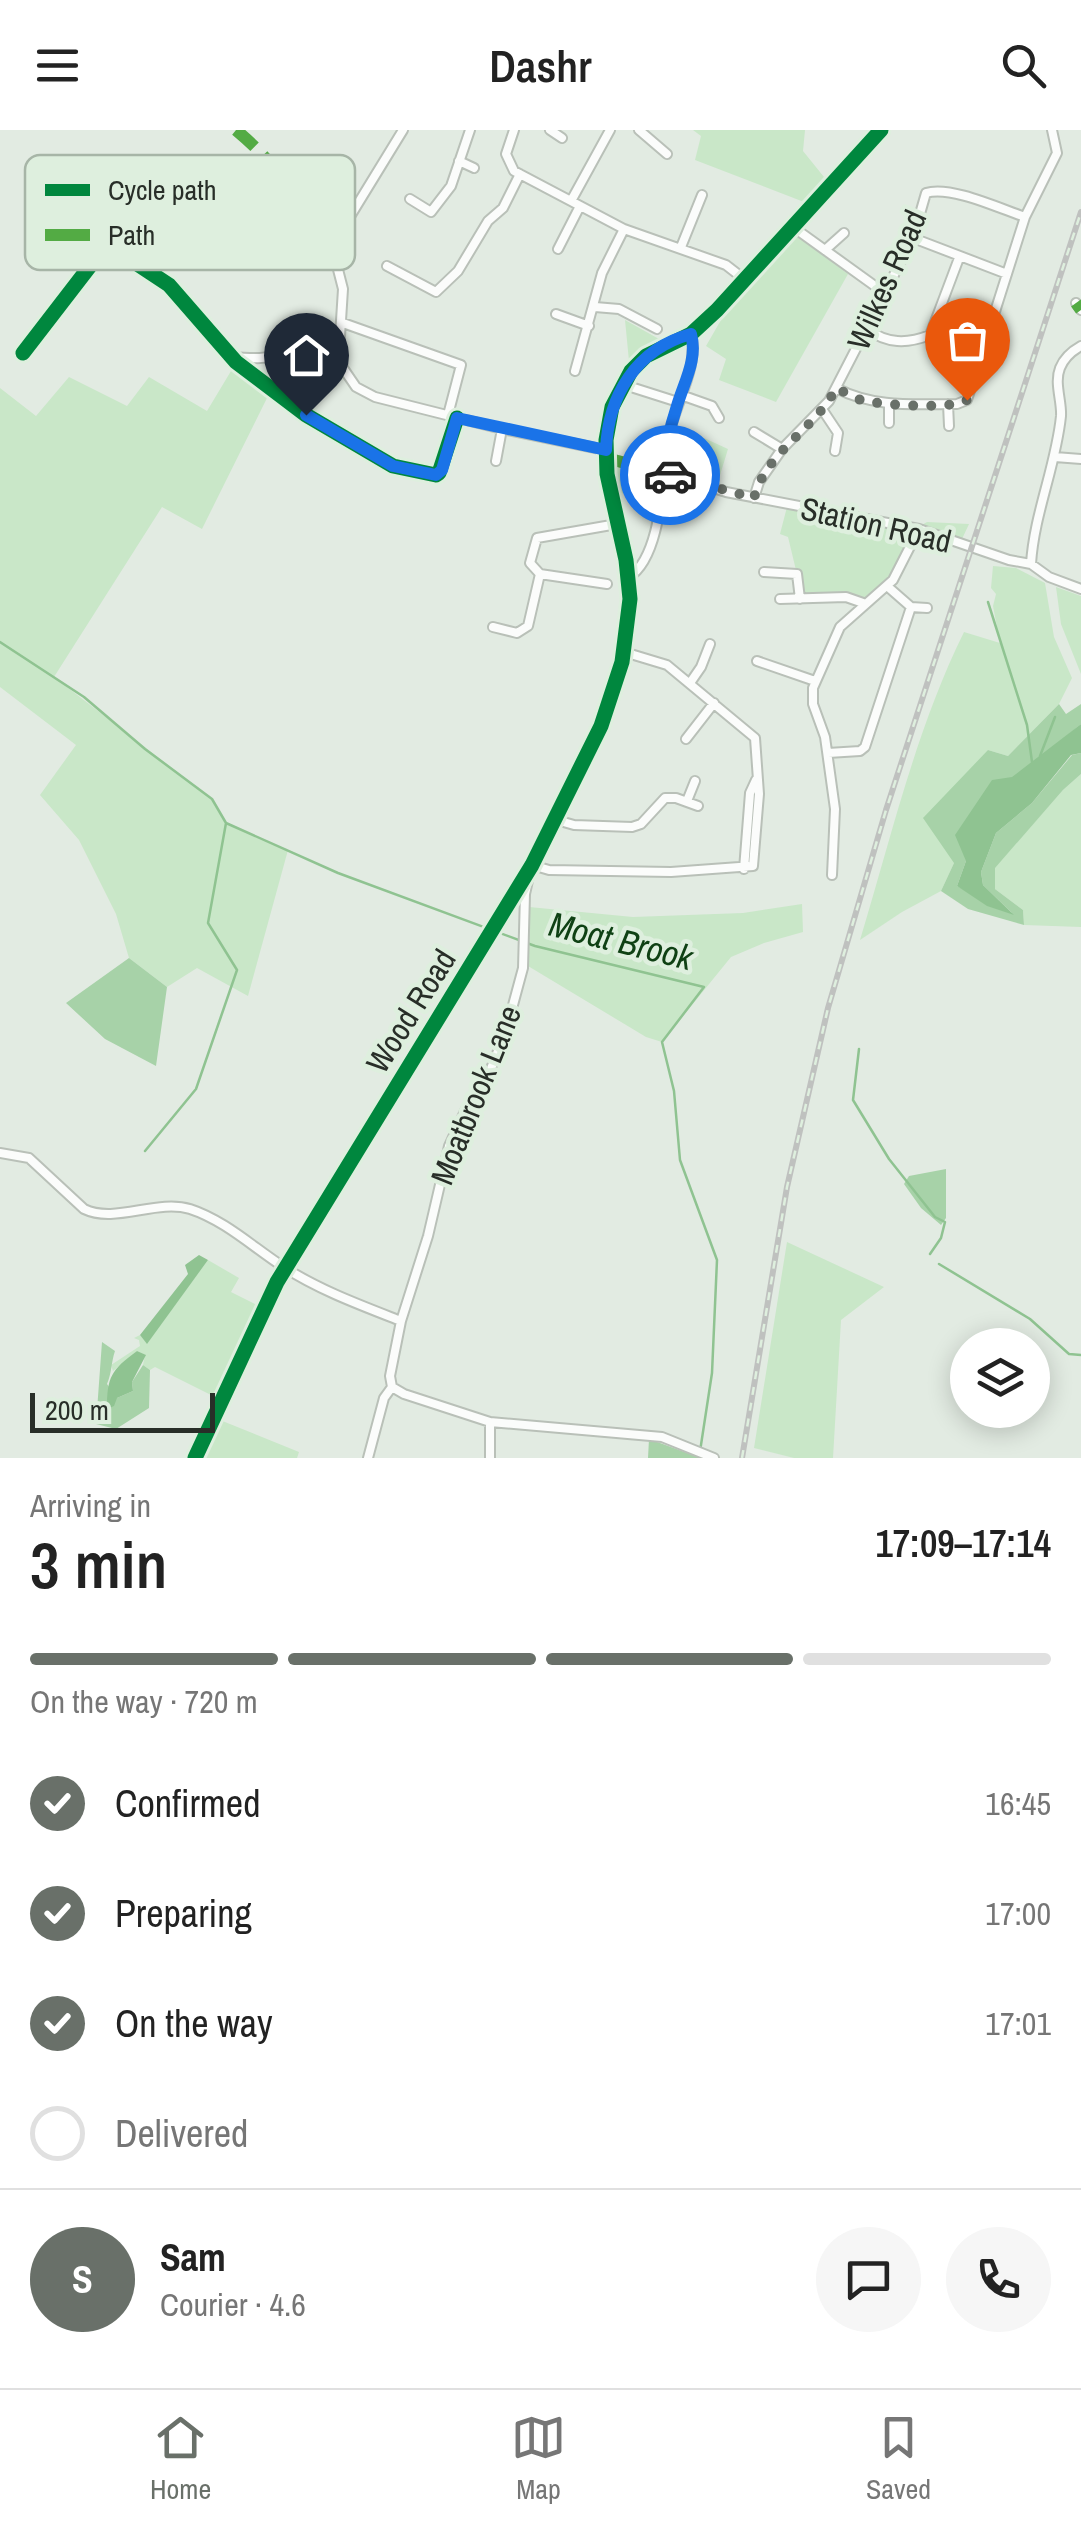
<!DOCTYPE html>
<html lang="en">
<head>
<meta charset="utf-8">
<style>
	body { margin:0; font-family:"Archivo Narrow",sans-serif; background:#f6f6f6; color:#222; height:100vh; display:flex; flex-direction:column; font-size:38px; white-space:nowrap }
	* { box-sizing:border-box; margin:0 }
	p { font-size:32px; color:#767676 }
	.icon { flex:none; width:55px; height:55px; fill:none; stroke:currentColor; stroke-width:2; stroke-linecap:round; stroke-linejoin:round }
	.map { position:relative; height:1328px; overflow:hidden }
	.drawer { display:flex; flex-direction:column; background:#fff; flex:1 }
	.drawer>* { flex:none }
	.controls { position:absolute; left:950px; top:1198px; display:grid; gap:20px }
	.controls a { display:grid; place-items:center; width:100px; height:100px; border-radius:50%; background:#fff; box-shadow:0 5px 25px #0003; font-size:50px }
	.scale { position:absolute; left:30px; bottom:25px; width:185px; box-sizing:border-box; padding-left:10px; border:5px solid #282e28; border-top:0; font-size:28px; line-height:35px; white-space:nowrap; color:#282e28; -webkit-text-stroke:8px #deefde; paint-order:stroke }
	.pin { position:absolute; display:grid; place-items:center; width:85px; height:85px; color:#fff; margin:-102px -42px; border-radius:50% 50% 50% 0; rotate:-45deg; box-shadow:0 0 10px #0007 }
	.pin .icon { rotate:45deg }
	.courier { position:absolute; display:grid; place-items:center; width:100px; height:100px; margin:-50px; border:8px solid #1a73e8; border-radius:50%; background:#fff; color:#222; box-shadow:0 2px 12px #0007 }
	.overview em { font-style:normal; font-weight:600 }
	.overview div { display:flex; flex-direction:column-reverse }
	.overview { display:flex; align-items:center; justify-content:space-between; height:170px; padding:0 30px }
	h1 { font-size:65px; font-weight:600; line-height:75px }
	.bar { display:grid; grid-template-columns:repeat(4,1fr); gap:15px 10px; align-content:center; height:120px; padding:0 30px }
	.bar i { height:12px; border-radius:8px; background:#e0e0e0 }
	.bar .selected { background:#697069 }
	.bar p { grid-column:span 4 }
	.line { display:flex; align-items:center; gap:25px; padding:0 30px; border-top:2px solid #e0e0e0 }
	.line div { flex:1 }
	.round { display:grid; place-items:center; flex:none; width:105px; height:105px; border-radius:52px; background:#f6f6f6 }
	ol { padding:0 30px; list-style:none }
	li { display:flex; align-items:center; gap:30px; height:110px }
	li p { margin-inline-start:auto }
	li .icon { padding:10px; border-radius:50%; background:#697069; color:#fff; stroke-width:4 }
	li:last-child { color:#767676 }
	li i { width:55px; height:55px; border:5px solid #e0e0e0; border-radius:50% }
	header { display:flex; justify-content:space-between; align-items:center; height:130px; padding:0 30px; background:#fff; font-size:45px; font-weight:600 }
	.menu { display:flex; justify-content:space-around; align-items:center; height:140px; border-top:2px solid #e0e0e0; background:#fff; font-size:28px; color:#767676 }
	.menu a { display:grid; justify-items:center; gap:5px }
	.menu .selected { color:#697069 }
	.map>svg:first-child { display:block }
	.green { fill:#c9e7c8 }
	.forest { fill:#a7d2a8 }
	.water { fill:#8fc391 }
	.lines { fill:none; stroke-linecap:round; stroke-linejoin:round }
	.stream { stroke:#8fc391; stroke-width:2.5 }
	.minor-casing { stroke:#b9c0b8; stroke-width:12 }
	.minor { stroke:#fbfcfb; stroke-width:8 }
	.rail-casing { stroke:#bfc1bf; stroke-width:6 }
	.rail { stroke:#deefde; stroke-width:2.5; stroke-dasharray:8; stroke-linecap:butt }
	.quiet { stroke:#53ab44; stroke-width:12; stroke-dasharray:25 12; stroke-linecap:butt }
	.cycleway-casing { stroke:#deefde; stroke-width:21 }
	.cycleway { stroke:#00873e; stroke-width:15 }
	.done { stroke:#697069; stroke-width:10; stroke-dasharray:0 18 }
	.route { stroke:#1a73e8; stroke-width:12 }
	.labels { text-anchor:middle; stroke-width:9; stroke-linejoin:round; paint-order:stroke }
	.street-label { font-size:32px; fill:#282e28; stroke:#deefde }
	.water-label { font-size:35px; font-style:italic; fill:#0f4114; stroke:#deefde }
	.key { fill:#deefde; stroke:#a7b5a7; stroke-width:2.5 }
	.key-label { font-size:28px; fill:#282e28 }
</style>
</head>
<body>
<header><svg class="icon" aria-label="menu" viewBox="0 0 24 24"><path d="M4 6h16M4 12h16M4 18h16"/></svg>Dashr<svg class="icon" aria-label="search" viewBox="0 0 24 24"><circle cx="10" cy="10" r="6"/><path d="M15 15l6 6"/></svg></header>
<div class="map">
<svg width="1081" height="1328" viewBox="0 0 1081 1328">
	<rect width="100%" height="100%" fill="#e2ebe2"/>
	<path class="green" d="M693,0H805L803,21L824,47L804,72L695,30L701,6Z
		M794,104L848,144L776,272L719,250L726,229L706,216L725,183Z
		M625,190L659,209L629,231Z
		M234,236L270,262L202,399L162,377L54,547L212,669L226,693L288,720L248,866L197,838L167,857L129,828L116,784L79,710L40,665L76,615L0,557V258L36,286L69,247L127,276L149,247L207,281Z
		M704,308L728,319L717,355L698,348L697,331Z
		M615,334L640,342L634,358L617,366Z
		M787,377L909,403L910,406L885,454L864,471L802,465L788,407L780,404Z
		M927,392L969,394L962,409L920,396Z
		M993,436L1016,438L1045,453L1054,507L1072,548L1059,574L1008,626L988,620L954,733L941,761L902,782L860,810C891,708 916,599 964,502L1000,513L993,476L996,464L991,458Z
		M1056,457L1081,466V544L1061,494Z
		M1081,644V797L1024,795L1023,780L995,759V737L1063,660Z
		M802,774L803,802L764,813L731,827L662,912L646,907L528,836L529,777L633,787L743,783Z
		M787,1112L884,1157L841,1190L833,1328H794L754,1318Z
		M208,1130L239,1148L231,1162L259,1176L215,1267L155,1237L150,1240L143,1235L145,1225L137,1221L113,1241L111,1235L140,1216L139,1210L134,1208L140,1205L147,1213Z
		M220,1290L299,1322L297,1328H201Z"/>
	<path class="forest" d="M1059,574L1066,584L1081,574V594L1047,622L966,731L957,756L1012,783L983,755L981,742L996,703L1032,673L1072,625L1081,623V644L1063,660L995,738V759L1023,780L1024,795L968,779L941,761L954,733L923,688L988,620L1008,626Z
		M129,828L167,857L156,936L105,909L66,873Z
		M946,1039V1088L941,1095L921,1078L904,1054L909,1046Z
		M102,1212L115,1221C111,1233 112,1242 107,1254L117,1268L133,1261L132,1252L143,1235L150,1240L149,1278L116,1299L96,1294Z
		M649,1309L701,1328H648Z"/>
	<path class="water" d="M1081,594V623L1071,625L1032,673L996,703L981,742L983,755L1014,785L987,776L957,756L966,731L955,705L992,650L1012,647Z
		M199,1125L208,1130L147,1214L140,1205L188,1144L185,1135Z
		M137,1221L146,1225L132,1252L133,1261L117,1268L114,1276L107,1279C107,1247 111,1240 137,1221Z"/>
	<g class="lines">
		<path class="stream" d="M988,472L1027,595L1032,632
			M0,512L84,567L145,619L212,669L226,693L338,743L535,816L704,857L662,912L674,961L680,1030L717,1130L712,1243L699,1328
			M1040,626L1055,587
			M859,919L853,970L889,1029L935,1087L945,1092L941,1108L930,1124
			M145,1021L196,959L237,840L208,793L226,693
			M939,1134L1030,1189L1069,1224L1081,1225"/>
		<defs>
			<path id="minor" d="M403,0L335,111L333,120L343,159L339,222L343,238L356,257L375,267L502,299L605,320
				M514,0L506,24L514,41L624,99L726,135L744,149
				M550,0L562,8
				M639,0L667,24
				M459,31L474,38
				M410,69L431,82L451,56L470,0
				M571,71L610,0
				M793,97L886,164
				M913,108L1007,144
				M681,117L702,65
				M558,119L580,76
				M825,120L844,103
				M387,136L436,162L458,141L488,91L503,78L520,44
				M1076,173L1081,180
				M595,177L619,179L657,199
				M556,184L589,196
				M343,193L461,235L448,285
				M867,199C887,214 907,214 930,205L959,128
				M23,223L107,114L169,155L236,232L306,285L393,336L436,345L439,343L457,288
				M231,227C261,228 273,234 291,207L339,222
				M575,241L602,143L624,99
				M634,258L678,272
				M836,258C874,278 914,274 957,274L967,270L1025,87L1057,23L1052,0
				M681,265L712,276L719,288
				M948,274L949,296
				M822,279L838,303L835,321
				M889,293V274
				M754,302L782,319
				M1055,327L1081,329
				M606,328L649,339
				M496,331L502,299
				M663,342L726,362L919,399L1009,430L1031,434L1049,447L1081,459
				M754,368L759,352L782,319L829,271L913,108L926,63C950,55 1001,79 1025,87
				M1031,434C1034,384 1056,336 1061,286C1062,271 1054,253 1060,238C1064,228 1072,221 1081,216
				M764,442L797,444L800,469
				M540,444L607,454
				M629,447C664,425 662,339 670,301C677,271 699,235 691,204
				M780,469L846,467L866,474
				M911,477L927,478
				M493,497L517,503L528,496L540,444L530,433L537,408L617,394
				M757,531L815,551
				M690,553L701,537L710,514
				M686,609L714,573
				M828,623L860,621L865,617L911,477L887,456
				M687,671L695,651
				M553,689L574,695L632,697L641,694L665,668H676L698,676
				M532,735L549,740L671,742L753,736L759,664L755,608L667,535L624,522
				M744,739L750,663L756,650
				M832,745L835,679L825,607L813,574V558L840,497L893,450L919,399
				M0,1023L29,1028L84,1079C115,1094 156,1069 190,1079C224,1090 253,1117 282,1136C319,1160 360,1175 401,1191
				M392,1257L390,1246L401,1191L428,1106L449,1016L466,979L484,956L506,901L523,838L525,764L530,742
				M392,1257L404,1264L490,1292L662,1307L714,1328
				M195,1328L277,1152L532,735L601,596L622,532L630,469L626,430L607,344L606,310L612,277L631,241L646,226L691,204L717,180L881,0
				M368,1328L384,1268L392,1257
				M490,1328V1292"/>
		</defs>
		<use href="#minor" class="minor-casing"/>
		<use href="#minor" class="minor"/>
		<defs>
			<path id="rail" d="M742,1328L787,1057L828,878L886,680L1081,82"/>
		</defs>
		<use href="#rail" class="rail-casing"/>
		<use href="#rail" class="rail"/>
		<path class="quiet" d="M236,0C276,33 306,77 333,120
			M1076,173L1081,180
			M606,328L649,339"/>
		<defs>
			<path id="cycleway" d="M23,223L107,114L169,155L236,232L306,285L393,336L436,345L439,343L457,288
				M195,1328L277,1152L532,735L601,596L622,532L630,469L626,430L607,344L606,310L612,277L631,241L646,226L691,204L717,180L881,0"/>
		</defs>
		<use href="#cycleway" class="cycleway-casing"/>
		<use href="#cycleway" class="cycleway"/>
	</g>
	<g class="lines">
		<path class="done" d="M670,345L754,368C767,320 815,300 836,258C845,262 854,269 865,271C885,275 951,280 967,270"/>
		<path class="route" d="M306,285L393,336L436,345L442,340L457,288L606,320C608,266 636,219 691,204C698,229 684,252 677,276C670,297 665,320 664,342L670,345"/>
	</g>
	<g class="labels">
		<g class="street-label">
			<text transform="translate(887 150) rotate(-66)" y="11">Wilkes Road</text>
			<text transform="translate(876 395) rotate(13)" y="11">Station Road</text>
			<text transform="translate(411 881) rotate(-58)" y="11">Wood Road</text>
			<text transform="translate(476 965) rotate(-68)" y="11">Moatbrook Lane</text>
		</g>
		<g class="water-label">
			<text transform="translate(621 811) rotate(14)" y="12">Moat Brook</text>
		</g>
	</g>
	<rect x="25" y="25" width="330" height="115" rx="15" class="key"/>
	<rect x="45" y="54" width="45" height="12" fill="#00873e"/>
	<rect x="45" y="99" width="45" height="12" fill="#53ab44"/>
	<g class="key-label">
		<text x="108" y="70">Cycle path</text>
		<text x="108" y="115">Path</text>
	</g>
</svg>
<div class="controls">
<a><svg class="icon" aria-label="layers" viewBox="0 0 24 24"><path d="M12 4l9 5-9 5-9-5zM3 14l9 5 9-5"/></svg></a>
</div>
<div class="scale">200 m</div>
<div class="pin" style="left:967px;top:270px;background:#ea580c"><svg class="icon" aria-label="bag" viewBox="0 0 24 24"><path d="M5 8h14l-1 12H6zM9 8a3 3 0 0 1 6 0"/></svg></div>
<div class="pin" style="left:306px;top:285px;background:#1f2937"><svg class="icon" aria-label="home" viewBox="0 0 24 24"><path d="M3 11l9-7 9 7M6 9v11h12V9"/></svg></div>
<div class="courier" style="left:670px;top:345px"><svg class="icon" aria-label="car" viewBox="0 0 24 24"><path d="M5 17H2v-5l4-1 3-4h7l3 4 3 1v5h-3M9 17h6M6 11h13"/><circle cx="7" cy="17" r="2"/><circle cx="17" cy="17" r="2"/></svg></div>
</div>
<section class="drawer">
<div class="overview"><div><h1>3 min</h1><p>Arriving in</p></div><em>17:09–17:14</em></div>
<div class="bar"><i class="selected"></i><i class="selected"></i><i class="selected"></i><i></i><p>On the way · 720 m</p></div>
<ol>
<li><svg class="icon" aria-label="check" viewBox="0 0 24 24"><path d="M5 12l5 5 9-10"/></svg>Confirmed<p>16:45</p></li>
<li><svg class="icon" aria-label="check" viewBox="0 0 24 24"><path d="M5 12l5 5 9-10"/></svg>Preparing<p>17:00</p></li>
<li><svg class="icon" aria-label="check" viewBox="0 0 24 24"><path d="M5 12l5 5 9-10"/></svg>On the way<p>17:01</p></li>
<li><i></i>Delivered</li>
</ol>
<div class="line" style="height:180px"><b class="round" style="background:#697069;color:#fff">S</b><div><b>Sam</b><p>Courier · 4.6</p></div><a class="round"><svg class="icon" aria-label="chat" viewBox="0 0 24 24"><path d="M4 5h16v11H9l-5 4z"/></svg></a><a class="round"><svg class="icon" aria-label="phone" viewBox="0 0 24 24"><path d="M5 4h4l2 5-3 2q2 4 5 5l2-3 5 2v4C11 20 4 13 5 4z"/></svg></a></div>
</section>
<nav class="menu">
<a class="selected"><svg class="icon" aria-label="home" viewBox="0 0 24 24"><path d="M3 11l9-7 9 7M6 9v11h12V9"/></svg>Home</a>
<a><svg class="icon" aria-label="map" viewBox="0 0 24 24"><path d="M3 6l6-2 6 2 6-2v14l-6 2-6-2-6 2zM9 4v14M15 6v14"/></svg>Map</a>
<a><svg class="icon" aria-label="saved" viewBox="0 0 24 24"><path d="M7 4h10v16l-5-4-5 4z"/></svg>Saved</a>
</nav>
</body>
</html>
